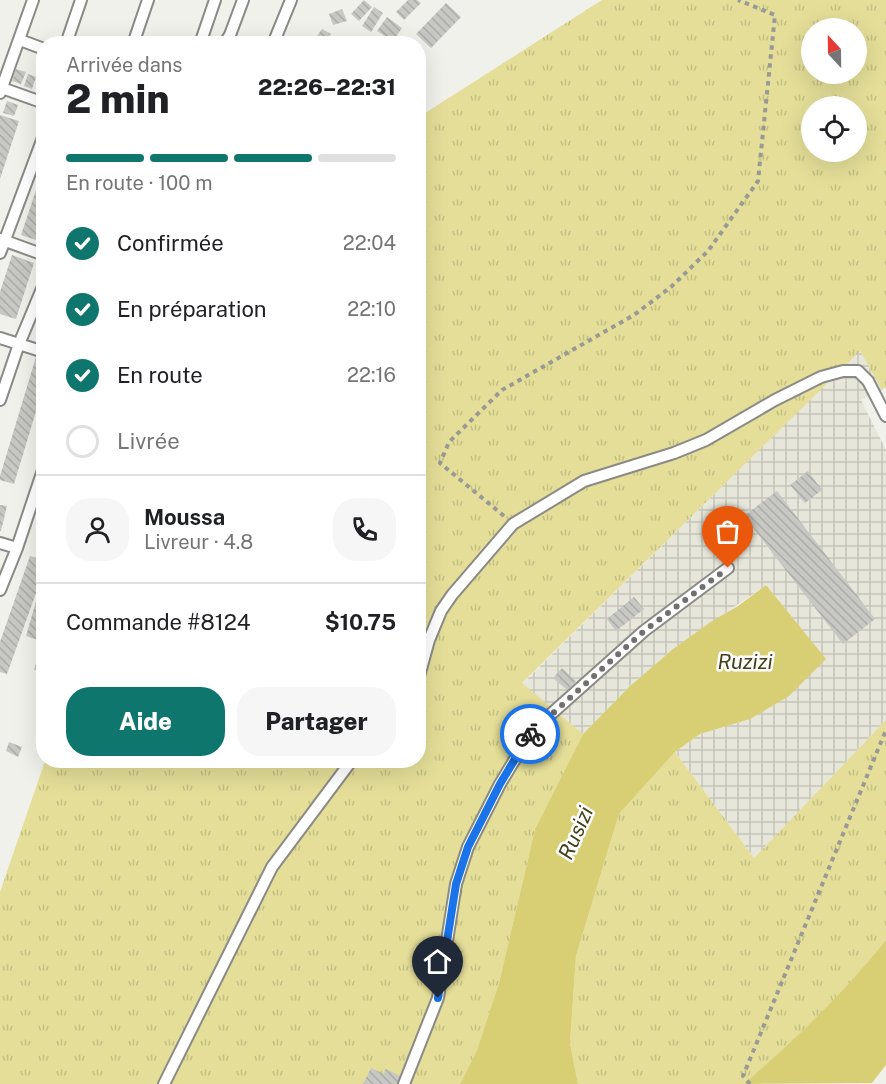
<!DOCTYPE html>
<html lang="fr">
<head>
<meta charset="utf-8">
<style>
	body { margin:0; font-family:"Public Sans",sans-serif; background:#f6f6f6; color:#202124; height:100vh; display:flex; flex-direction:column; font-size:22px; white-space:nowrap }
	* { box-sizing:border-box; margin:0 }
	p { font-size:20px; color:#757577 }
	.icon { flex:none; width:33px; height:33px; fill:none; stroke:currentColor; stroke-width:2; stroke-linecap:round; stroke-linejoin:round }
	.map { position:relative; flex:1; overflow:hidden }
	.panel { position:absolute; left:36px; top:36px; width:390px; height:732px; display:flex; flex-direction:column; background:#fff; border-radius:24px; box-shadow:0 6px 24px #0002 }
	.panel>* { flex:none }
	.needle { width:39px; rotate:338deg }
	.controls { position:absolute; left:801px; top:18px; display:grid; gap:12px }
	.controls a { display:grid; place-items:center; width:66px; height:66px; border-radius:50%; background:#fff; box-shadow:0 6px 24px #0002; font-size:30px }
	.pin { position:absolute; display:grid; place-items:center; width:51px; height:51px; color:#fff; margin:-62px -26px; border-radius:50% 50% 50% 0; rotate:-45deg; box-shadow:0 0 6px #0007 }
	.pin .icon { rotate:45deg }
	.courier { position:absolute; display:grid; place-items:center; width:60px; height:60px; margin:-30px; border:4px solid #1a73e8; border-radius:50%; background:#fff; color:#222; box-shadow:0 2px 8px #0007 }
	.headline em { font-style:normal; font-weight:800 }
	.headline div { display:flex; flex-direction:column-reverse }
	.headline { display:flex; align-items:center; justify-content:space-between; height:102px; padding:0 30px }
	h1 { font-size:39px; font-weight:800; line-height:45px }
	.bar { display:grid; grid-template-columns:repeat(4,1fr); gap:9px 6px; align-content:center; height:72px; padding:0 30px }
	.bar i { height:8px; border-radius:4px; background:#e0e0e0 }
	.bar .selected { background:#0f766e }
	.bar p { grid-column:span 4 }
	.line { display:flex; align-items:center; gap:15px; padding:0 30px; border-top:2px solid #e0e0e0 }
	.line div { flex:1 }
	.round { display:grid; place-items:center; flex:none; width:63px; height:63px; border-radius:24px; background:#f6f6f6 }
	ol { padding:0 30px; list-style:none }
	li { display:flex; align-items:center; gap:18px; height:66px }
	li p { margin-inline-start:auto }
	li .icon { padding:6px; border-radius:50%; background:#0f766e; color:#fff; stroke-width:4 }
	li:last-child { color:#757577 }
	li i { width:33px; height:33px; border:3px solid #e0e0e0; border-radius:50% }
	.button { display:flex; gap:12px; margin-top:auto; padding:12px 30px }
	.button a { flex:1; height:69px; border-radius:24px; background:#0f766e; color:#fff; font-size:24px; font-weight:800; line-height:69px; text-align:center }
	.button a+a { background:#f6f6f6; color:#202124 }
	.map>svg:first-child { display:block }
	.industrial { fill:url(#industrial-grid) }
	.grass { fill:url(#grass-tufts); fill-rule:evenodd }
	.water { fill:#d8cf74 }
	.building { fill:url(#building-back-hatch) }
	.lines { fill:none; stroke-linecap:round; stroke-linejoin:round }
	.service-casing { stroke:#8a8a86; stroke-width:14 }
	.path { stroke:#999996; stroke-width:4; stroke-dasharray:4.5 4.5; stroke-linecap:butt }
	.service { stroke:#fff; stroke-width:10 }
	.done { stroke:#70706e; stroke-width:6; stroke-dasharray:0 10.8 }
	.route { stroke:#1a73e8; stroke-width:8 }
	.labels { text-anchor:middle; stroke-width:5; stroke-linejoin:round; paint-order:stroke }
	.water-label { font-size:21px; font-style:italic; fill:#45411a; stroke:#fff }
</style>
</head>
<body>
<div class="map">
<svg width="886" height="1084" viewBox="0 0 886 1084">
	<defs>
		<pattern id="industrial-grid" width="8" height="8" patternUnits="userSpaceOnUse" patternTransform="scale(1.5)"><rect width="8" height="8" fill="#e7e6da"/><path d="M0 4h8M4 0v8" fill="none" stroke="#c6c5bb"/></pattern>
		<pattern id="grass-tufts" width="24" height="20" patternUnits="userSpaceOnUse" patternTransform="scale(1.5)"><rect width="24" height="20" fill="#e4de98"/><path d="M3 7l-1-3M5 7V3M7 7l1-3M15 17l-1-3M17 17v-4M19 17l1-3" fill="none" stroke="#c4bf83"/></pattern>
		<pattern id="building-back-hatch" width="6" height="6" patternUnits="userSpaceOnUse" patternTransform="scale(1.5)"><rect width="6" height="6" fill="#c7c7c3"/><path d="M-1 5l2 2M0 0l6 6M5-1l2 2" fill="none" stroke="#ababa8"/></pattern>
	</defs>
	<rect width="100%" height="100%" fill="#f1f1ec"/>
	<path class="industrial" d="M860,350L882,390L861,400L886,450V720L754,858L675,752L700,734L750,719L825,659L766,585L673,649L629,687L583,734L522,684Z"/>
	<path class="grass" d="M602,0H886V387L882,390L860,351L522,683L583,734L535,829L499,983L477,1050L460,1084H0V892L45,761L418,760L419,117ZM812,28H856V74H812ZM812,106H856V152H812Z
		M886,720V940L860,972L827,1008L773,1061L744,1084H578L570,1043L576,956L619,814L675,752L754,858Z"/>
	<path class="water" d="M766,585L826,659L789,696L750,719L700,734L675,752L619,814L576,956L570,1043L578,1084H460L477,1050L499,983L535,829L583,734L629,687L673,649L712,621L738,606Z
		M886,940V1065L872,1083L744,1084C795,1040 844,993 886,940Z"/>
	<path class="building" d="M364,0L372,7L359,21L351,14Z
		M408,0H417L421,3L404,20L396,12Z
		M446,3L461,17L431,48L416,34Z
		M374,7L383,13L371,32L362,26Z
		M342,9L347,21L333,25L329,14Z
		M387,17L402,28L393,41L377,31Z
		M322,29L331,34L325,44L315,39Z
		M16,69L26,72L21,84L12,81Z
		M28,74L36,77L32,89L24,86Z
		M7,101L18,105L14,116L3,113Z
		M0,115L19,121L0,179Z
		M43,169L44,236L42,242L21,235Z
		M12,255L34,263L16,319L0,314V292Z
		M36,357L44,360V385L14,484L0,480V476Z
		M808,471L822,490L805,503L790,485Z
		M777,491L875,619L843,644L744,516Z
		M0,505L7,506L1,531H0Z
		M30,556L44,560V571L7,674L0,672V642Z
		M41,584L44,585V622L38,640L26,636Z
		M634,597L644,609L616,631L607,619Z
		M43,641H44V673L34,670Z
		M562,668L576,681L567,690L553,678Z
		M9,742L22,747L18,757L6,751Z
		M371,1068L384,1074L386,1069L402,1077L399,1084H363Z"/>
	<g class="lines">
		<defs>
			<path id="service" d="M20,40L44,49
				M66,44L81,0
				M133,44L148,0
				M200,44L215,0
				M224,44L230,35L243,0
				M273,44L291,0
				M2,88L44,103
				M0,93L33,0
				M0,239L44,255
				M0,253L44,135
				M0,338L44,352
				M0,400L19,344L44,284
				M0,543L17,548
				M0,590L17,548L44,467
				M418,680L429,640L441,611L452,595L513,524L584,481L674,453L706,440L775,400L821,377L843,371H858L868,381L886,416
				M164,1084L272,867L352,760
				M404,1084L438,998L456,884L468,847L500,784L532,731L644,631L728,568"/>
		</defs>
		<use href="#service" class="service-casing"/>
		<path class="path" d="M504,516L440,463L449,442L502,390L634,315L671,287L708,251L758,181L775,15L738,0
			M750,1084L743,1076L886,730"/>
		<use href="#service" class="service"/>
	</g>
	<g class="lines">
		<path class="done" d="M530,734L644,631L728,568"/>
		<path class="route" d="M438,998L456,884L468,847L500,784L530,734"/>
	</g>
	<g class="labels">
		<g class="water-label">
			<text x="745" y="669">Ruzizi</text>
			<text transform="translate(576 833) rotate(-66)" y="7">Rusizi</text>
		</g>
	</g>
</svg>
<div class="controls">
<a><svg class="needle" viewBox="-14 -14 28 28"><path d="M0-13l5 13h-10z" fill="#e53935"/><path d="M0 13l5-13h-10z" fill="#757577"/></svg></a>
<a><svg class="icon" aria-label="locate" viewBox="0 0 24 24"><circle cx="12" cy="12" r="6"/><path d="M12 2v4M12 18v4M2 12h4M18 12h4"/></svg></a>
</div>
<div class="pin" style="left:728px;top:568px;background:#ea580c"><svg class="icon" aria-label="bag" viewBox="0 0 24 24"><path d="M5 8h14l-1 12H6zM9 8a3 3 0 0 1 6 0"/></svg></div>
<div class="pin" style="left:438px;top:998px;background:#1f2937"><svg class="icon" aria-label="home" viewBox="0 0 24 24"><path d="M3 11l9-7 9 7M6 9v11h12V9"/></svg></div>
<div class="courier" style="left:530px;top:734px"><svg class="icon" aria-label="bike" viewBox="0 0 24 24"><circle cx="6" cy="16" r="4"/><circle cx="18" cy="16" r="4"/><path d="M6 16l4-8h5l3 8M10 8l3 8H6M13 5h3"/></svg></div>
<section class="panel">
<div class="headline"><div><h1>2 min</h1><p>Arrivée dans</p></div><em>22:26–22:31</em></div>
<div class="bar"><i class="selected"></i><i class="selected"></i><i class="selected"></i><i></i><p>En route · 100 m</p></div>
<ol>
<li><svg class="icon" aria-label="check" viewBox="0 0 24 24"><path d="M5 12l5 5 9-10"/></svg>Confirmée<p>22:04</p></li>
<li><svg class="icon" aria-label="check" viewBox="0 0 24 24"><path d="M5 12l5 5 9-10"/></svg>En préparation<p>22:10</p></li>
<li><svg class="icon" aria-label="check" viewBox="0 0 24 24"><path d="M5 12l5 5 9-10"/></svg>En route<p>22:16</p></li>
<li><i></i>Livrée</li>
</ol>
<div class="line" style="height:108px"><a class="round"><svg class="icon" aria-label="person" viewBox="0 0 24 24"><circle cx="12" cy="8" r="4"/><path d="M4 21q1-7 8-7t8 7"/></svg></a><div><b>Moussa</b><p>Livreur · 4.8</p></div><a class="round"><svg class="icon" aria-label="phone" viewBox="0 0 24 24"><path d="M5 4h4l2 5-3 2q2 4 5 5l2-3 5 2v4C11 20 4 13 5 4z"/></svg></a></div>
<div class="line" style="height:78px"><div>Commande #8124</div><b>$10.75</b></div>
<div class="button"><a>Aide</a><a>Partager</a></div>
</section>
</div>
</body>
</html>
